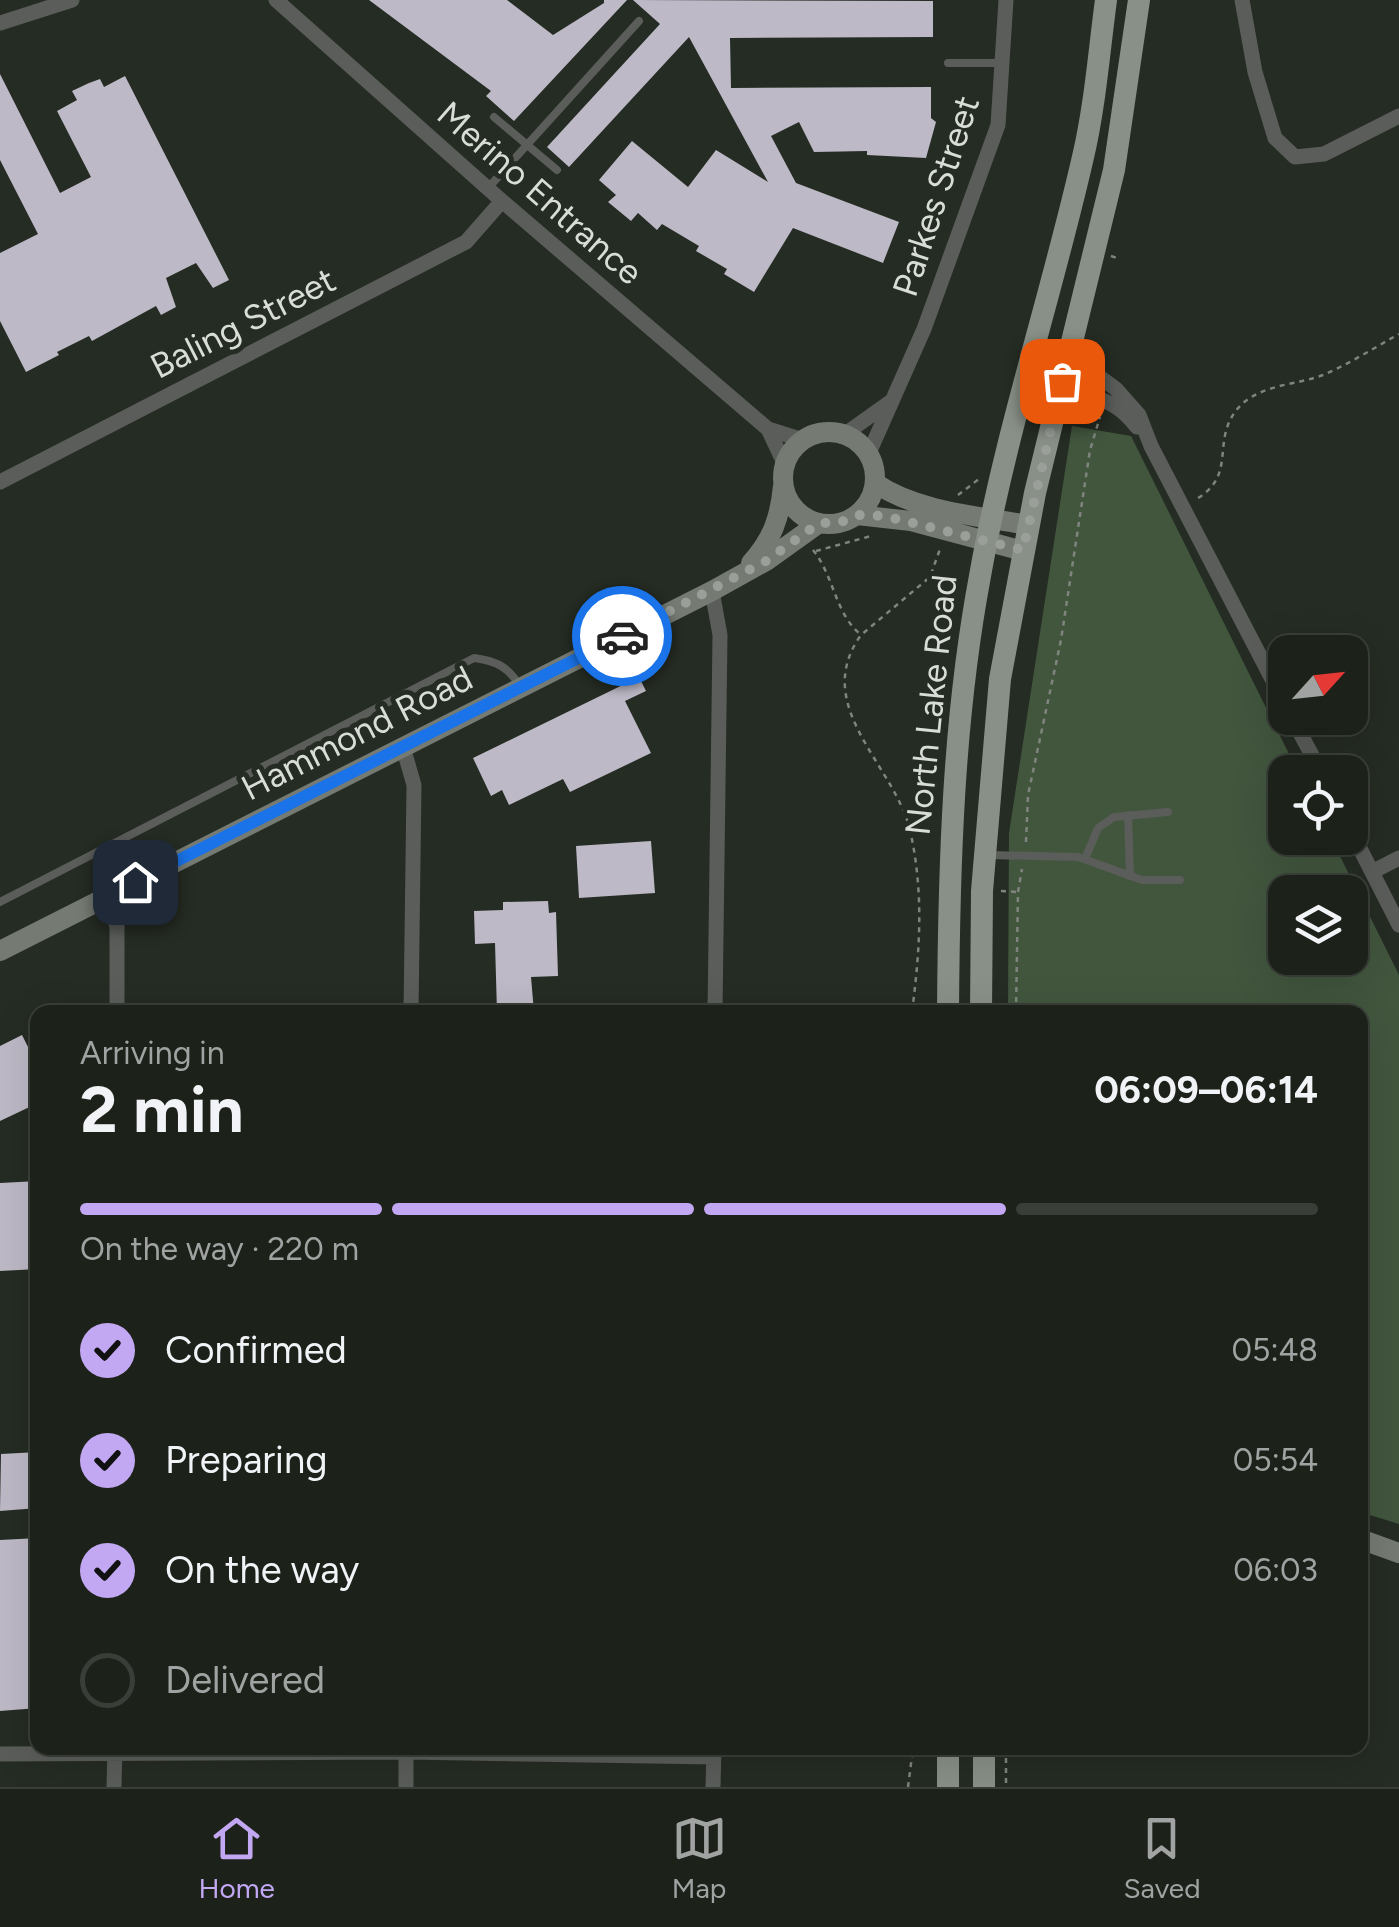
<!DOCTYPE html>
<html lang="en">
<head>
<meta charset="utf-8">
<style>
	body { margin:0; font-family:Figtree,sans-serif; background:#292e27; color:#f1f3f6; height:100vh; display:flex; flex-direction:column; font-size:38px; white-space:nowrap }
	* { box-sizing:border-box; margin:0 }
	p { font-size:32px; color:#a0a3a2 }
	.icon { flex:none; width:55px; height:55px; fill:none; stroke:currentColor; stroke-width:2; stroke-linecap:round; stroke-linejoin:round }
	.map { position:relative; flex:1; overflow:hidden }
	.side { position:absolute; left:30px; top:1005px; width:1338px; height:750px; display:flex; flex-direction:column; background:#1c211a; border-radius:20px; box-shadow:0 10px 40px #0002,0 0 0 2px #3a3e39 }
	.side>* { flex:none }
	.needle { width:65px; rotate:63deg }
	.controls { position:absolute; left:1268px; top:635px; display:grid; gap:20px }
	.controls a { display:grid; place-items:center; width:100px; height:100px; border-radius:20px; background:#1c211a; box-shadow:0 10px 40px #0002,0 0 0 2px #3a3e39; font-size:50px }
	.pin { position:absolute; display:grid; place-items:center; width:85px; height:85px; color:#fff; margin:-42px; border-radius:20px; box-shadow:0 5px 15px #0006 }
	.courier { position:absolute; display:grid; place-items:center; width:100px; height:100px; margin:-50px; border:8px solid #1a73e8; border-radius:50%; background:#fff; color:#222; box-shadow:0 2px 12px #0007 }
	.headline em { font-style:normal; font-weight:700 }
	.headline div { display:flex; flex-direction:column-reverse }
	.headline { display:flex; align-items:center; justify-content:space-between; height:170px; padding:0 50px }
	h1 { font-size:65px; font-weight:700; line-height:75px }
	.bar { display:grid; grid-template-columns:repeat(4,1fr); gap:15px 10px; align-content:center; height:120px; padding:0 50px }
	.bar i { height:12px; border-radius:8px; background:#3a3e39 }
	.bar .current { background:#c2a8f3 }
	.bar p { grid-column:span 4 }
	ol { padding:0 50px; list-style:none }
	li { display:flex; align-items:center; gap:30px; height:110px }
	li p { margin-inline-start:auto }
	li .icon { padding:10px; border-radius:50%; background:#c2a8f3; color:#111; stroke-width:4 }
	li:last-child { color:#a0a3a2 }
	li i { width:55px; height:55px; border:5px solid #3a3e39; border-radius:50% }
	.tabs { display:flex; justify-content:space-around; align-items:center; height:140px; border-top:2px solid #3a3e39; background:#1c211a; font-size:28px; color:#a0a3a2 }
	.tabs a { display:grid; justify-items:center; gap:5px }
	.tabs .current { color:#c2a8f3 }
	.map>svg:first-child { display:block }
	.green { fill:#42563e; fill-rule:evenodd }
	.building { fill:#bdb9c6 }
	.lines { fill:none; stroke-linecap:round; stroke-linejoin:round }
	.path { stroke:#7f857e; stroke-width:2.5; stroke-dasharray:5 5; stroke-linecap:butt }
	.lane { stroke:#5a5d59; stroke-width:8 }
	.street { stroke:#5a5d59; stroke-width:15 }
	.secondary { stroke:#757a73; stroke-width:20 }
	.primary { stroke:#899087; stroke-width:22 }
	.done { stroke:#9a9f99; stroke-width:10; stroke-dasharray:0 18 }
	.route { stroke:#1a73e8; stroke-width:12 }
	.labels { text-anchor:middle; stroke-width:10; stroke-linejoin:round; paint-order:stroke }
	.street-label { font-size:35px; fill:#d9ddd8; stroke:#252c23 }
</style>
</head>
<body>
<div class="map">
<svg width="1399" height="1787" viewBox="0 0 1399 1787">
	<rect width="100%" height="100%" fill="#252c23"/>
	<path class="green" d="M1072,426L1131,436L1298,772H1285V838H1331L1399,975V1524L1360,1512V1012H1008L1009,833ZM1285,892H1350V958H1285Z"/>
	<path class="building" d="M369,0H507L553,35L604,3V0H627L514,121L486,96L491,91Z
		M633,0L933,1V37L730,38L731,88L931,87V118L936,122L926,158L867,155V151L814,152L799,122L771,136L796,183L899,222L883,263L793,228L754,292L724,274L727,269L696,251L699,246L662,224L657,230L638,213L631,221L608,202L616,195L599,180L632,141L688,187L716,150L768,182L689,37L569,167L547,147L660,24Z
		M0,74L60,193L91,177L57,111L77,100L72,91L89,83L100,79L104,87L125,76L229,280L213,288L196,263L166,278L176,307L161,315L156,306L92,341L89,336L57,352L59,355L26,372L0,321V253L38,234L0,160Z
		M639,677L646,691L625,701L651,753L570,792L563,779L509,805L502,790L491,796L473,758Z
		M651,841L655,893L579,898L576,846Z
		M548,901L549,913L556,912L558,976L531,977L534,1012H497L495,943L475,944L474,911L503,910V902Z
		M22,1035L38,1067V1103L0,1121V1046Z
		M38,1181V1269L0,1271V1183Z
		M38,1452V1508L0,1511L1,1454Z
		M38,1538V1708L0,1711V1540Z"/>
	<g class="lines">
		<path class="path" d="M1111,256L1120,259
			M958,495L979,479
			M1198,498C1239,473 1208,437 1242,404C1264,384 1297,385 1323,375C1349,364 1374,348 1399,334
			M813,550C834,576 835,613 860,634
			M816,551L871,536
			M1026,842L1028,795L1061,640L1090,450L1100,417
			M1001,891L1018,892
			M912,1012C920,950 924,892 910,830C894,764 810,706 861,635L930,577L940,549
			M1016,1012L1018,892L1022,869
			M1006,1748V1787
			M908,1787L913,1748"/>
		<path class="lane" d="M948,63H1004
			M494,117L557,170
			M488,188L639,21
			M1128,815L1130,876
			M989,855L1078,857L1142,880H1180
			M1085,859L1098,828L1114,817L1168,812
			M0,902L474,658C497,661 508,667 520,686"/>
		<path class="street" d="M276,0L502,201L768,429L803,440
			M1242,0L1255,72L1275,138L1295,157L1324,154L1399,116
			M0,23L72,0
			M1069,354L1116,389L1139,415L1151,446L1285,704
			M1056,408C1087,388 1114,398 1137,427
			M768,429L785,465
			M845,434L890,402
			M869,453L924,329L998,125L1006,0
			M0,482L466,242L502,201
			M712,591L720,635L715,1012
			M1292,718L1321,772
			M403,747L414,785L411,1012
			M1350,829L1399,925
			M1372,872L1399,858
			M105,897L117,926V1012
			M406,1748V1787
			M0,1754L406,1752L714,1757
			M114,1787L115,1748
			M713,1787L714,1748"/>
		<path class="secondary" d="M783 478a46 46 0 1 1 92 0a46 46 0 1 1-92 0Z
			M875,483C918,512 978,516 1028,525
			M857,515L911,521L1023,551
			M751,563C772,540 780,518 783,486
			M0,951L712,591L766,561L819,523
			M1360,1539L1399,1553"/>
		<path class="primary" d="M948,1012C949,866 953,720 980,576C1005,434 1051,297 1083,157C1095,106 1099,52 1106,0
			M981,1012L982,891L1000,679L1035,493L1114,170L1139,0
			M948,1748V1787
			M984,1787V1748"/>
	</g>
	<g class="lines">
		<path class="done" d="M622,636L766,561L819,523H839L857,515L884,516L1023,550L1062,381"/>
		<path class="route" d="M135,882L622,636"/>
	</g>
	<g class="labels">
		<g class="street-label">
			<text transform="translate(540 193) rotate(41)" y="12">Merino Entrance</text>
			<text transform="translate(936 196) rotate(-72)" y="12">Parkes Street</text>
			<text transform="translate(243 323) rotate(-27)" y="12">Baling Street</text>
			<text transform="translate(931 705) rotate(-84)" y="12">North Lake Road</text>
			<text transform="translate(357 733) rotate(-27)" y="12">Hammond Road</text>
		</g>
	</g>
</svg>
<div class="controls">
<a><svg class="needle" viewBox="-14 -14 28 28"><path d="M0-13l5 13h-10z" fill="#e53935"/><path d="M0 13l5-13h-10z" fill="#a0a3a2"/></svg></a>
<a><svg class="icon" aria-label="locate" viewBox="0 0 24 24"><circle cx="12" cy="12" r="6"/><path d="M12 2v4M12 18v4M2 12h4M18 12h4"/></svg></a>
<a><svg class="icon" aria-label="layers" viewBox="0 0 24 24"><path d="M12 4l9 5-9 5-9-5zM3 14l9 5 9-5"/></svg></a>
</div>
<div class="pin" style="left:1062px;top:381px;background:#ea580c"><svg class="icon" aria-label="bag" viewBox="0 0 24 24"><path d="M5 8h14l-1 12H6zM9 8a3 3 0 0 1 6 0"/></svg></div>
<div class="pin" style="left:135px;top:882px;background:#1f2937"><svg class="icon" aria-label="home" viewBox="0 0 24 24"><path d="M3 11l9-7 9 7M6 9v11h12V9"/></svg></div>
<div class="courier" style="left:622px;top:636px"><svg class="icon" aria-label="car" viewBox="0 0 24 24"><path d="M5 17H2v-5l4-1 3-4h7l3 4 3 1v5h-3M9 17h6M6 11h13"/><circle cx="7" cy="17" r="2"/><circle cx="17" cy="17" r="2"/></svg></div>
<section class="side">
<div class="headline"><div><h1>2 min</h1><p>Arriving in</p></div><em>06:09–06:14</em></div>
<div class="bar"><i class="current"></i><i class="current"></i><i class="current"></i><i></i><p>On the way · 220 m</p></div>
<ol>
<li><svg class="icon" aria-label="check" viewBox="0 0 24 24"><path d="M5 12l5 5 9-10"/></svg>Confirmed<p>05:48</p></li>
<li><svg class="icon" aria-label="check" viewBox="0 0 24 24"><path d="M5 12l5 5 9-10"/></svg>Preparing<p>05:54</p></li>
<li><svg class="icon" aria-label="check" viewBox="0 0 24 24"><path d="M5 12l5 5 9-10"/></svg>On the way<p>06:03</p></li>
<li><i></i>Delivered</li>
</ol>
</section>
</div>
<nav class="tabs">
<a class="current"><svg class="icon" aria-label="home" viewBox="0 0 24 24"><path d="M3 11l9-7 9 7M6 9v11h12V9"/></svg>Home</a>
<a><svg class="icon" aria-label="map" viewBox="0 0 24 24"><path d="M3 6l6-2 6 2 6-2v14l-6 2-6-2-6 2zM9 4v14M15 6v14"/></svg>Map</a>
<a><svg class="icon" aria-label="saved" viewBox="0 0 24 24"><path d="M7 4h10v16l-5-4-5 4z"/></svg>Saved</a>
</nav>
</body>
</html>
